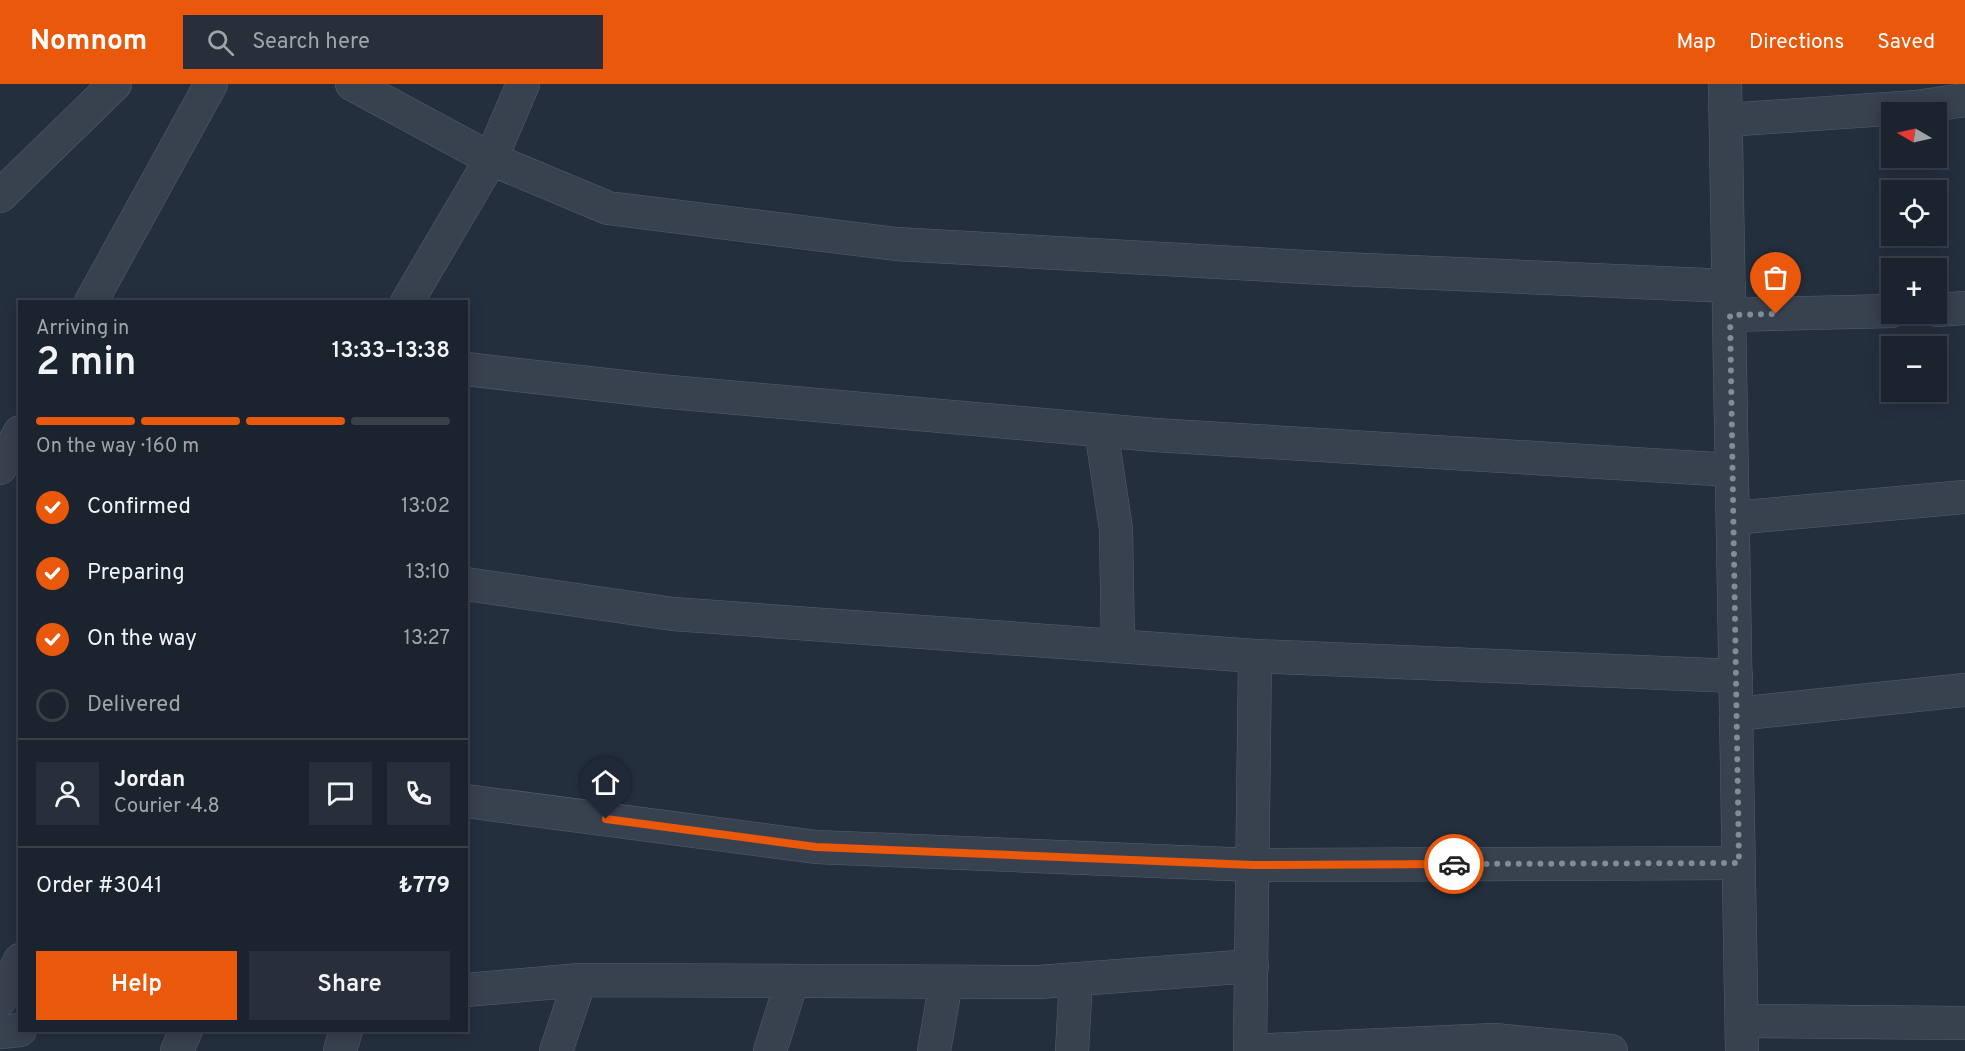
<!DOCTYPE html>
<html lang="en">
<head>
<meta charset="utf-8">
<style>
	body { margin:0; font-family:Overpass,sans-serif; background:#282f3a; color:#f1f3f6; height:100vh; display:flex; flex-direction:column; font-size:22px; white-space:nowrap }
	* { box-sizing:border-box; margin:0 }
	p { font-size:20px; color:#a0a4aa }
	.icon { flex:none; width:33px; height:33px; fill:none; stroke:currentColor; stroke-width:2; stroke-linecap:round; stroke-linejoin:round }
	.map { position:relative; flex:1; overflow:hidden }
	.side { position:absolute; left:18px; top:216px; width:450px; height:732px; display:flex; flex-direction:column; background:#1b232e; border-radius:0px; box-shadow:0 3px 15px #0003,0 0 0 2px #39404a }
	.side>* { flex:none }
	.needle { width:39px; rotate:279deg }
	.tools { position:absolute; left:1881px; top:18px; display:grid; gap:12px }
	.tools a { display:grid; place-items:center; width:66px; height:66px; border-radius:0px; background:#1b232e; box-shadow:0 3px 15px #0003,0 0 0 2px #39404a; font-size:30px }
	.pin { position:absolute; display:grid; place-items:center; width:51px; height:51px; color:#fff; margin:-62px -26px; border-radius:50% 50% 50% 0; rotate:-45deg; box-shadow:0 0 6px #0007 }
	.pin .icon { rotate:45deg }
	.courier { position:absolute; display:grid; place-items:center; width:60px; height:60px; margin:-30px; border:4px solid #ea580c; border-radius:50%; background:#fff; color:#222; box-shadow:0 2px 8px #0007 }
	.headline em { font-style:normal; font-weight:600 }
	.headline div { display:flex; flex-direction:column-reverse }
	.headline { display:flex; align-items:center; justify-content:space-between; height:102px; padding:0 18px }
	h1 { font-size:39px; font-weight:600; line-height:45px }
	.bar { display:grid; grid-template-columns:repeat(4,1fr); gap:9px 6px; align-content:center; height:72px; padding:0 18px }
	.bar i { height:8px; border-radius:4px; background:#39404a }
	.bar .on { background:#ea580c }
	.bar p { grid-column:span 4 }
	.line { display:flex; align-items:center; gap:15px; padding:0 18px; border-top:2px solid #39404a }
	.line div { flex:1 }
	.round { display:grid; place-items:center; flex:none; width:63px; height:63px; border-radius:0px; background:#282f3a }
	ol { padding:0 18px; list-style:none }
	li { display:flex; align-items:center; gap:18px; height:66px }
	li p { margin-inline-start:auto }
	li .icon { padding:6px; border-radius:50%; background:#ea580c; color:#fff; stroke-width:4 }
	li:last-child { color:#a0a4aa }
	li i { width:33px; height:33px; border:3px solid #39404a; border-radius:50% }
	.button { display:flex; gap:12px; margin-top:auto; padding:12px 18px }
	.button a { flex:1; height:69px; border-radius:0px; background:#ea580c; color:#fff; font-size:24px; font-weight:600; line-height:69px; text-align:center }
	.button a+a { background:#282f3a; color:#f1f3f6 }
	header { display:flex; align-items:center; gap:36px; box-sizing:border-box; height:84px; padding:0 30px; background:#ea580c; color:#fff }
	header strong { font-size:28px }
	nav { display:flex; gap:33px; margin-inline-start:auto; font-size:21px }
	.search { width:420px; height:54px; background:#282f3a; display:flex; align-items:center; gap:15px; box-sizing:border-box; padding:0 21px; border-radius:0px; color:#a0a4aa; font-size:22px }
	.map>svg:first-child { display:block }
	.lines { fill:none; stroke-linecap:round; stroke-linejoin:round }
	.minor-casing { stroke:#565f6c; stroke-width:34 }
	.tertiary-casing { stroke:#565f6c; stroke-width:34 }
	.minor { stroke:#38414e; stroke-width:33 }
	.tertiary { stroke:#38414e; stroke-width:33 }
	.done { stroke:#828b98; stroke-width:6; stroke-dasharray:0 10.8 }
	.route { stroke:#ea580c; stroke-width:8 }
</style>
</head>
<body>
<header>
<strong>Nomnom</strong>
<div class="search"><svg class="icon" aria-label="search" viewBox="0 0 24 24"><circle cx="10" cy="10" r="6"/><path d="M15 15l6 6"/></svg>Search here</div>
<nav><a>Map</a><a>Directions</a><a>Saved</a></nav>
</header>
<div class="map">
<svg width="1965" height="967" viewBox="0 0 1965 967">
	<rect width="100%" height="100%" fill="#242f3e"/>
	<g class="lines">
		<defs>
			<path id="minor" d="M352,0L491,75L608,124L896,160L1342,185L1729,202
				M1726,36L1916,23L1965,16
				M0,112L115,0
				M91,218L211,0
				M407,218L491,75L523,0
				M1936,226L1965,224
				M1729,231L1892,227
				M466,285L659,307L1155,351L1732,386
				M1101,346L1116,445L1118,562
				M0,384L20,348
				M1733,434L1965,413
				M466,500L673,530L1255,572L1736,592
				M1736,630L1965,606
				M466,717L816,763L1253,781L1739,779
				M466,906L580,896L1039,898L1252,882
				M0,916L20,876
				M1742,937L1965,939
				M0,948L20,946
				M177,967L186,946
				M340,967L346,946
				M556,967L580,896
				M770,967L792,897
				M934,967L946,898
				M1072,967L1076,895
				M1250,967L1255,572
				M1250,967L1494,956L1611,967"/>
			<path id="tertiary" d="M1725,0L1742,967"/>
		</defs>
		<use href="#minor" class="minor-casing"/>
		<use href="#tertiary" class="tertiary-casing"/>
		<use href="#minor" class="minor"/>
		<use href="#tertiary" class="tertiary"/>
	</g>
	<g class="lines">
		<path class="done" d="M1454,780L1739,779L1730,231L1776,230"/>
		<path class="route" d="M606,735L816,763L1253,781L1454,780"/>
	</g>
</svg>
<div class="tools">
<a><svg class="needle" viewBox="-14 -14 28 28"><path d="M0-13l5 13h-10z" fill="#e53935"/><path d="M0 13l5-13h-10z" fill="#a0a4aa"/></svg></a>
<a><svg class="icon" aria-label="locate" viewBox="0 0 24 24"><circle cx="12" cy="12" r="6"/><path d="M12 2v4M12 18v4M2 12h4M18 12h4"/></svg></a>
<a>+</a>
<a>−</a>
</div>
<div class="pin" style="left:1776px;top:230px;background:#ea580c"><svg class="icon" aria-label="bag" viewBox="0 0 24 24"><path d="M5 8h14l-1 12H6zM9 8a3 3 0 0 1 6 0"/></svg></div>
<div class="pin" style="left:606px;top:735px;background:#1f2937"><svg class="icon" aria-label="home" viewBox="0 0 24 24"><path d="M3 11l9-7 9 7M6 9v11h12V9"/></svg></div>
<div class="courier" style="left:1454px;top:780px"><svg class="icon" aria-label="car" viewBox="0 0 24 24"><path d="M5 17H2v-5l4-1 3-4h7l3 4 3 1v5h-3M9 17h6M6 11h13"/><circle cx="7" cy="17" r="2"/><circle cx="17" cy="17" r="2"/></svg></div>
<section class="side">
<div class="headline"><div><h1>2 min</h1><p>Arriving in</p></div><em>13:33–13:38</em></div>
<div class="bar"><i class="on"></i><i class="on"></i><i class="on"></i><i></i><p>On the way · 160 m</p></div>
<ol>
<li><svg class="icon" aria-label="check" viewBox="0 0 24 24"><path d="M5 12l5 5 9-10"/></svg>Confirmed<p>13:02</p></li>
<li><svg class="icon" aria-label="check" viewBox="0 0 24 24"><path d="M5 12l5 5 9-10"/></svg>Preparing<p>13:10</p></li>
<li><svg class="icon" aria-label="check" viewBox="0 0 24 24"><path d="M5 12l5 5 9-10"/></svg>On the way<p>13:27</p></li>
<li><i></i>Delivered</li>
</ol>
<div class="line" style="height:108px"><a class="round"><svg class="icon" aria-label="person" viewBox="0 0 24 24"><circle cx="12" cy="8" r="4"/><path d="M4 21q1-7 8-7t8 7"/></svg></a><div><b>Jordan</b><p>Courier · 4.8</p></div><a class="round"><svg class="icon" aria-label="chat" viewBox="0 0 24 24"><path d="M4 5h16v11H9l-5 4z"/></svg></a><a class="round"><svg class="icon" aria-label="phone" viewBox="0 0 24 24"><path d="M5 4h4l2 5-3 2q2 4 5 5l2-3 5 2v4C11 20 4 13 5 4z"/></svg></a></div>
<div class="line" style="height:78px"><div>Order #3041</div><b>₺779</b></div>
<div class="button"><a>Help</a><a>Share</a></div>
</section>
</div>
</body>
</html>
